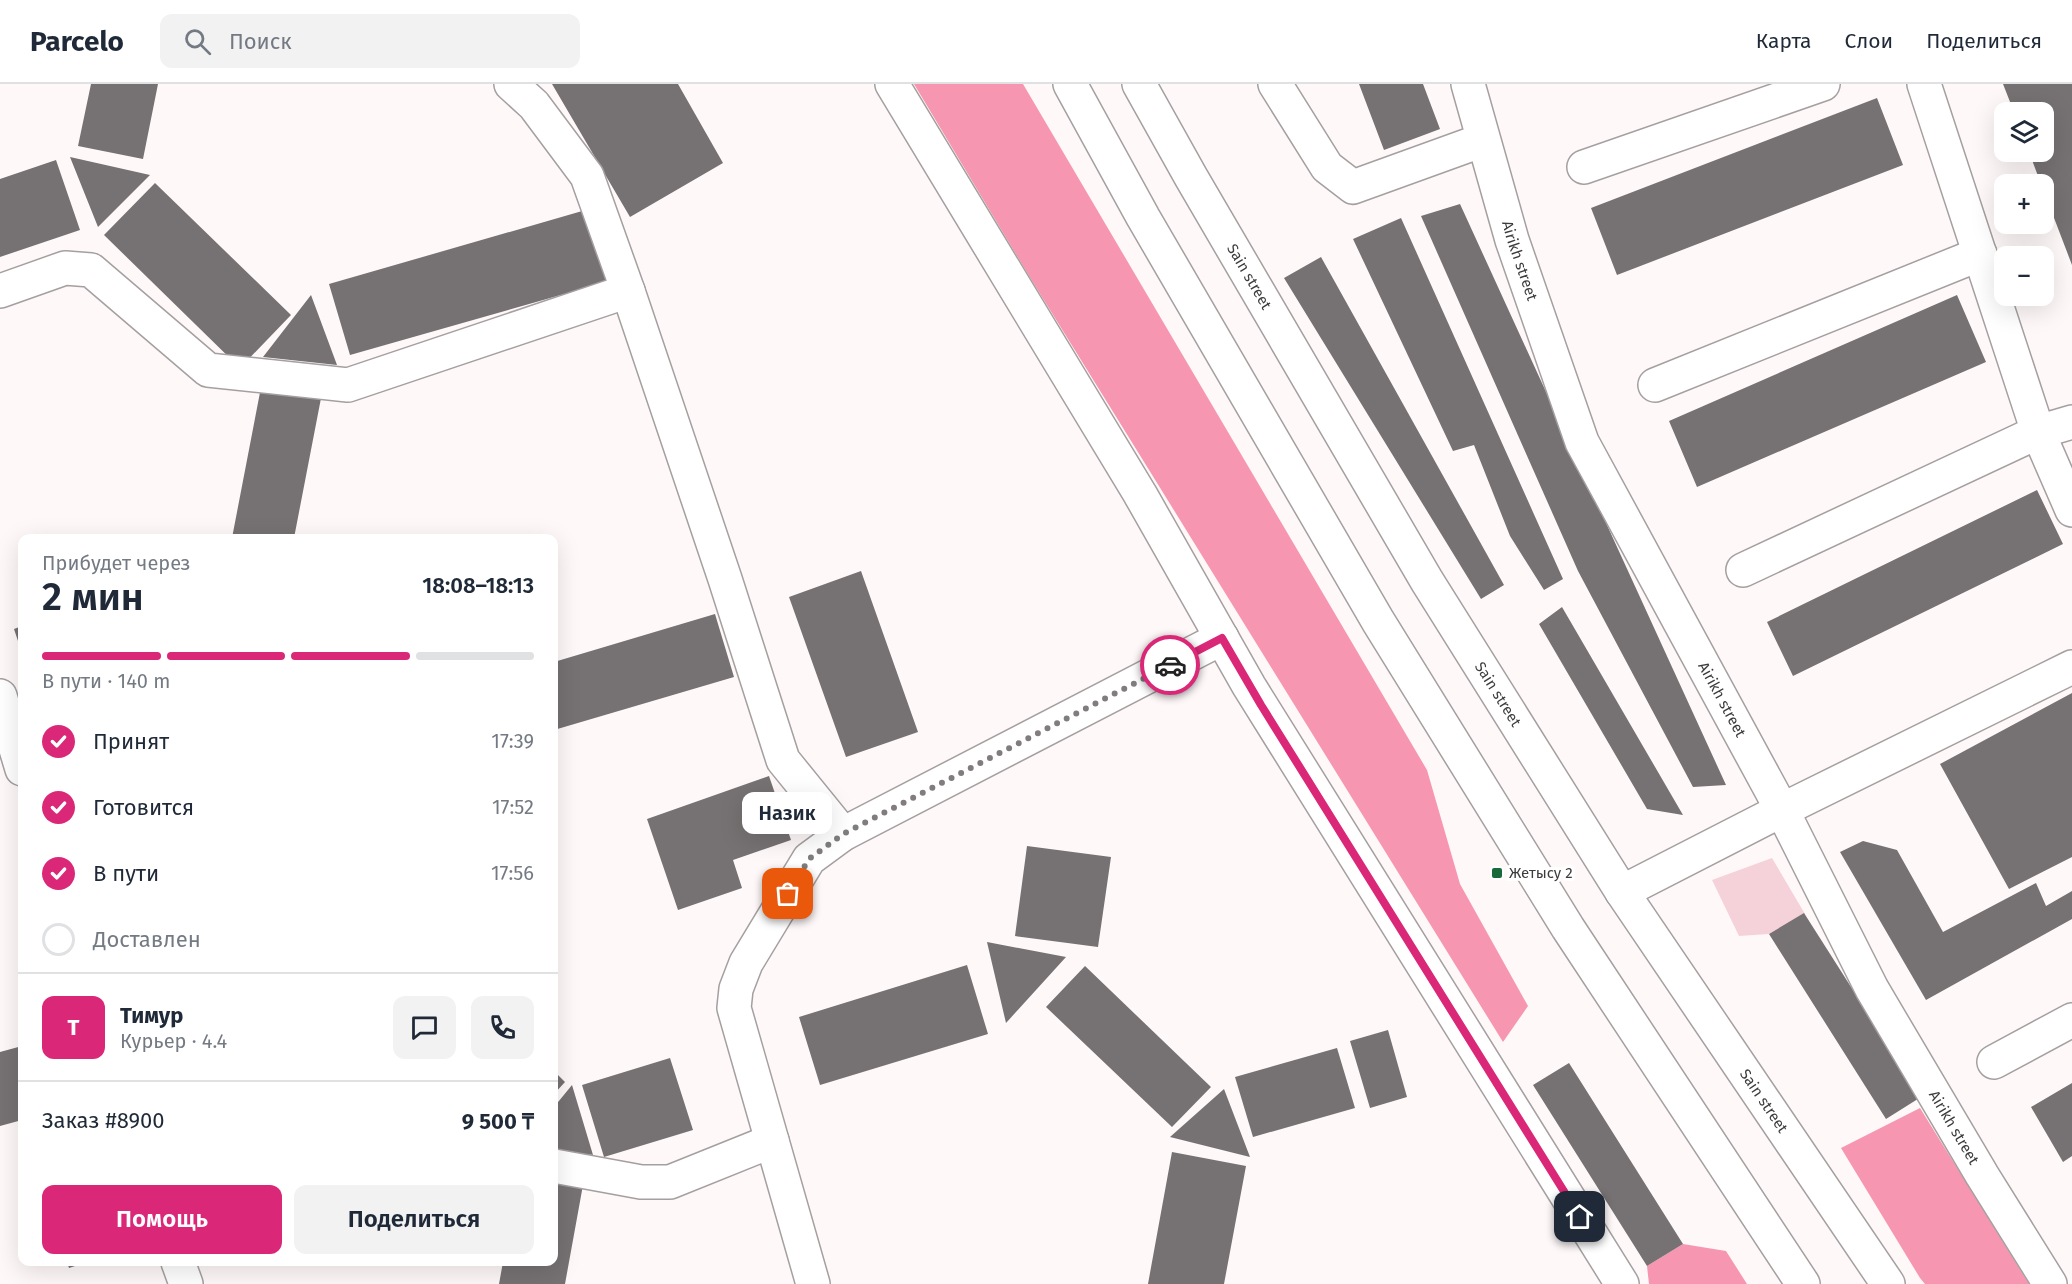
<!DOCTYPE html>
<html lang="ru">
<head>
<meta charset="utf-8">
<style>
	body { margin:0; font-family:"Fira Sans",sans-serif; background:#f2f2f3; color:#1f2937; height:100vh; display:flex; flex-direction:column; font-size:22px; white-space:nowrap }
	* { box-sizing:border-box; margin:0 }
	p { font-size:20px; color:#747a83 }
	.icon { flex:none; width:33px; height:33px; fill:none; stroke:currentColor; stroke-width:2; stroke-linecap:round; stroke-linejoin:round }
	.map { position:relative; flex:1; overflow:hidden }
	.sheet { position:absolute; left:18px; top:450px; width:540px; height:732px; display:flex; flex-direction:column; background:#fff; border-radius:12px; box-shadow:0 6px 24px #0002 }
	.sheet>* { flex:none }
	.buttons { position:absolute; left:1994px; top:18px; display:grid; gap:12px }
	.buttons a { display:grid; place-items:center; width:60px; height:60px; border-radius:12px; background:#fff; box-shadow:0 6px 24px #0002; font-size:30px }
	.pin { position:absolute; display:grid; place-items:center; width:51px; height:51px; color:#fff; margin:-26px; border-radius:12px; box-shadow:0 3px 9px #0006 }
	.courier { position:absolute; display:grid; place-items:center; width:60px; height:60px; margin:-30px; border:4px solid #db2777; border-radius:50%; background:#fff; color:#222; box-shadow:0 2px 8px #0007 }
	.bubble { position:absolute; height:42px; border-radius:12px; background:#fff; box-shadow:0 6px 24px #0002; font-size:20px; font-weight:600; line-height:42px; text-align:center }
	.head em { font-style:normal; font-weight:600 }
	.head div { display:flex; flex-direction:column-reverse }
	.head { display:flex; align-items:center; justify-content:space-between; height:102px; padding:0 24px }
	h1 { font-size:39px; font-weight:600; line-height:45px }
	.bar { display:grid; grid-template-columns:repeat(4,1fr); gap:9px 6px; align-content:center; height:72px; padding:0 24px }
	.bar i { height:8px; border-radius:4px; background:#e0e1e3 }
	.bar .selected { background:#db2777 }
	.bar p { grid-column:span 4 }
	.line { display:flex; align-items:center; gap:15px; padding:0 24px; border-top:2px solid #e0e1e3 }
	.line div { flex:1 }
	.round { display:grid; place-items:center; flex:none; width:63px; height:63px; border-radius:12px; background:#f2f2f3 }
	ol { padding:0 24px; list-style:none }
	li { display:flex; align-items:center; gap:18px; height:66px }
	li p { margin-inline-start:auto }
	li .icon { padding:6px; border-radius:50%; background:#db2777; color:#fff; stroke-width:4 }
	li:last-child { color:#747a83 }
	li i { width:33px; height:33px; border:3px solid #e0e1e3; border-radius:50% }
	.action { display:flex; gap:12px; margin-top:auto; padding:12px 24px }
	.action a { flex:1; height:69px; border-radius:12px; background:#db2777; color:#fff; font-size:24px; font-weight:600; line-height:69px; text-align:center }
	.action a+a { background:#f2f2f3; color:#1f2937 }
	header { display:flex; align-items:center; gap:36px; box-sizing:border-box; height:84px; padding:0 30px; background:#fff; border-bottom:2px solid #e0e1e3 }
	header strong { font-size:28px }
	nav { display:flex; gap:33px; margin-inline-start:auto; font-size:21px }
	.search { width:420px; height:54px; background:#f2f2f3; display:flex; align-items:center; gap:15px; box-sizing:border-box; padding:0 21px; border-radius:12px; color:#747a83; font-size:22px }
	.map>svg:first-child { display:block }
	.green { fill:#f5d2da }
	.forest { fill:#f796b0 }
	.building { fill:#767172 }
	.lines { fill:none; stroke-linecap:round; stroke-linejoin:round }
	.minor-casing { stroke:#a59fa0; stroke-width:36 }
	.major-casing { stroke:#a59fa0; stroke-width:36 }
	.minor { stroke:#fff; stroke-width:33 }
	.major { stroke:#fff; stroke-width:33 }
	.done { stroke:#817d7e; stroke-width:6; stroke-dasharray:0 10.8 }
	.route { stroke:#db2777; stroke-width:8 }
	.poi-dot { fill:#196a3b; stroke:#fff; stroke-width:2 }
	.labels { text-anchor:middle; stroke-width:6; stroke-linejoin:round; paint-order:stroke }
	.street-label { font-size:15px; fill:#3d3b3b; stroke:#fff }
	.poi-label { font-size:15px; fill:#3d3b3b; stroke:#fff; text-anchor:start }
</style>
</head>
<body>
<header>
<strong>Parcelo</strong>
<div class="search"><svg class="icon" aria-label="search" viewBox="0 0 24 24"><circle cx="10" cy="10" r="6"/><path d="M15 15l6 6"/></svg>Поиск</div>
<nav><a>Карта</a><a>Слои</a><a>Поделиться</a></nav>
</header>
<div class="map">
<svg width="2072" height="1200" viewBox="0 0 2072 1200">
	<rect width="100%" height="100%" fill="#fef8f9"/>
	<path class="green" d="M1772,774L1805,830L1769,850L1739,852L1712,796Z"/>
	<path class="forest" d="M914,0H1023L1427,686L1460,800L1528,922L1503,958L1029,192Z
		M1920,1024L2029,1200H1925L1920,1194L1841,1064Z
		M1683,1160L1726,1167L1747,1200H1649L1647,1182Z"/>
	<path class="building" d="M91,0H158L143,75L78,62Z
		M552,0H678L723,79L630,133Z
		M1359,0H1423L1440,45L1384,66Z
		M2003,0H2072V181L2043,105V100H2041L2029,68H2043V28H2014Z
		M1877,14L1903,81L1617,191L1591,124Z
		M70,73L150,91L98,143Z
		M56,76L80,146L0,173V95Z
		M155,99L291,231L240,284L104,151Z
		M1460,120L1726,701L1693,703L1578,487L1421,132Z
		M596,123L617,195L350,271L329,200Z
		M1401,134L1563,495L1544,506L1510,452L1474,361L1453,367L1353,155Z
		M1321,173L1504,501L1481,515L1284,194Z
		M311,211L337,281L263,273Z
		M1957,211L1986,278L1697,403L1669,337Z
		M262,298L322,309L294,454H232Z
		M2037,406L2063,460L1793,592L1767,538Z
		M861,487L918,648L846,673L789,513Z
		M1562,523L1683,731L1647,725L1539,540Z
		M715,530L734,593L554,646V578Z
		M22,542V569L14,545Z
		M2072,609V773L2009,805L1940,680Z
		M769,692L791,756L733,776L742,804L678,826L647,735Z
		M1863,757L1897,766L1943,848L2036,799L2046,822L2072,807V835L1926,916L1840,768Z
		M1027,762L1111,773L1098,863L1015,852Z
		M1804,829L1921,1013L1886,1035L1769,850Z
		M987,858L1066,873L1006,939Z
		M967,881L988,950L820,1001L799,933Z
		M1085,882L1211,1003L1172,1043L1046,923Z
		M1388,946L1407,1013L1370,1024L1350,957Z
		M22,962V1036L0,1042V968Z
		M1337,964L1355,1024L1253,1053L1235,993Z
		M670,974L693,1046L604,1073L582,1001Z
		M1569,979L1683,1160L1647,1182L1533,1001Z
		M554,987L565,998L554,1010Z
		M2072,999V1072L2063,1078L2031,1023Z
		M572,1001L593,1071L554,1066V1023Z
		M1224,1005L1250,1073L1170,1053Z
		M1172,1068L1246,1082L1224,1200H1148Z
		M554,1085L585,1090L565,1200H499L503,1178H554Z
		M67,1178H87L69,1184Z"/>
	<g class="lines">
		<defs>
			<g id="minor">
				<path d="M511,0L534,21L587,92L628,207"/>
				<path d="M892,0L1140,410L1249,602L1622,1200"/>
				<path d="M1275,0L1327,83L1353,103L1483,56"/>
				<path id="s1" d="M1468,0L1512,156L1582,358L1782,726L1872,905L1982,1091L2050,1200"/>
				<path d="M1924,0L2038,348L2072,426"/>
				<path d="M1584,83L1823,0"/>
				<path d="M0,207L65,184L91,186L208,286L348,301L628,207L725,495L783,676L843,750"/>
				<path d="M1655,301L1980,170"/>
				<path d="M1743,486L2038,348L2072,338"/>
				<path d="M0,612L22,685"/>
				<path d="M1622,808L1782,726L2072,583"/>
				<path d="M1994,978L2072,936"/>
				<path d="M554,1082L641,1098H670L772,1057"/>
				<path d="M178,1178L186,1200"/>
				<path d="M813,1200L734,924L736,905L746,879L809,775L843,750L1222,554"/>
			</g>
			<g id="major">
				<path d="M1070,0L1143,133L1378,537L1568,844L1803,1200"/>
				<path id="s2" d="M1139,0L1191,93L1427,497L1622,808L1888,1200"/>
			</g>
		</defs>
		<use href="#minor" class="minor-casing"/>
		<use href="#major" class="major-casing"/>
		<use href="#minor" class="minor"/>
		<use href="#major" class="major"/>
	</g>
	<g class="lines">
		<path class="done" d="M788,810L809,775L843,750L1170,581"/>
		<path class="route" d="M1170,581L1222,554L1261,621L1580,1133"/>
	</g>
	<rect class="poi-dot" x="1491" y="783" width="12" height="12" rx="3"/>
	<g class="labels">
		<g class="street-label">
			<text dy="5" stroke="none"><textPath href="#s1" startOffset="184">Airikh street</textPath></text>
			<text dy="5" stroke="none"><textPath href="#s2" startOffset="222">Sain street</textPath></text>
			<text dy="5" stroke="none"><textPath href="#s2" startOffset="708">Sain street</textPath></text>
			<text dy="5" stroke="none"><textPath href="#s1" startOffset="669">Airikh street</textPath></text>
			<text dy="5" stroke="none"><textPath href="#s2" startOffset="1194">Sain street</textPath></text>
			<text dy="5" stroke="none"><textPath href="#s1" startOffset="1156">Airikh street</textPath></text>
		</g>
		<g class="poi-label">
			<text x="1509" y="794">Жетысу 2</text>
		</g>
	</g>
</svg>
<div class="buttons">
<a><svg class="icon" aria-label="layers" viewBox="0 0 24 24"><path d="M12 4l9 5-9 5-9-5zM3 14l9 5 9-5"/></svg></a>
<a>+</a>
<a>−</a>
</div>
<div class="pin" style="left:788px;top:810px;background:#ea580c"><svg class="icon" aria-label="bag" viewBox="0 0 24 24"><path d="M5 8h14l-1 12H6zM9 8a3 3 0 0 1 6 0"/></svg></div>
<div class="pin" style="left:1580px;top:1133px;background:#1f2937"><svg class="icon" aria-label="home" viewBox="0 0 24 24"><path d="M3 11l9-7 9 7M6 9v11h12V9"/></svg></div>
<div class="courier" style="left:1170px;top:581px"><svg class="icon" aria-label="car" viewBox="0 0 24 24"><path d="M5 17H2v-5l4-1 3-4h7l3 4 3 1v5h-3M9 17h6M6 11h13"/><circle cx="7" cy="17" r="2"/><circle cx="17" cy="17" r="2"/></svg></div>
<div class="bubble" style="left:742px;top:708px;width:90px">Назик</div>
<section class="sheet">
<div class="head"><div><h1>2 мин</h1><p>Прибудет через</p></div><em>18:08–18:13</em></div>
<div class="bar"><i class="selected"></i><i class="selected"></i><i class="selected"></i><i></i><p>В пути · 140 m</p></div>
<ol>
<li><svg class="icon" aria-label="check" viewBox="0 0 24 24"><path d="M5 12l5 5 9-10"/></svg>Принят<p>17:39</p></li>
<li><svg class="icon" aria-label="check" viewBox="0 0 24 24"><path d="M5 12l5 5 9-10"/></svg>Готовится<p>17:52</p></li>
<li><svg class="icon" aria-label="check" viewBox="0 0 24 24"><path d="M5 12l5 5 9-10"/></svg>В пути<p>17:56</p></li>
<li><i></i>Доставлен</li>
</ol>
<div class="line" style="height:108px"><b class="round" style="background:#db2777;color:#fff">Т</b><div><b>Тимур</b><p>Курьер · 4.4</p></div><a class="round"><svg class="icon" aria-label="chat" viewBox="0 0 24 24"><path d="M4 5h16v11H9l-5 4z"/></svg></a><a class="round"><svg class="icon" aria-label="phone" viewBox="0 0 24 24"><path d="M5 4h4l2 5-3 2q2 4 5 5l2-3 5 2v4C11 20 4 13 5 4z"/></svg></a></div>
<div class="line" style="height:78px"><div>Заказ #8900</div><b>9 500 ₸</b></div>
<div class="action"><a>Помощь</a><a>Поделиться</a></div>
</section>
</div>
</body>
</html>
